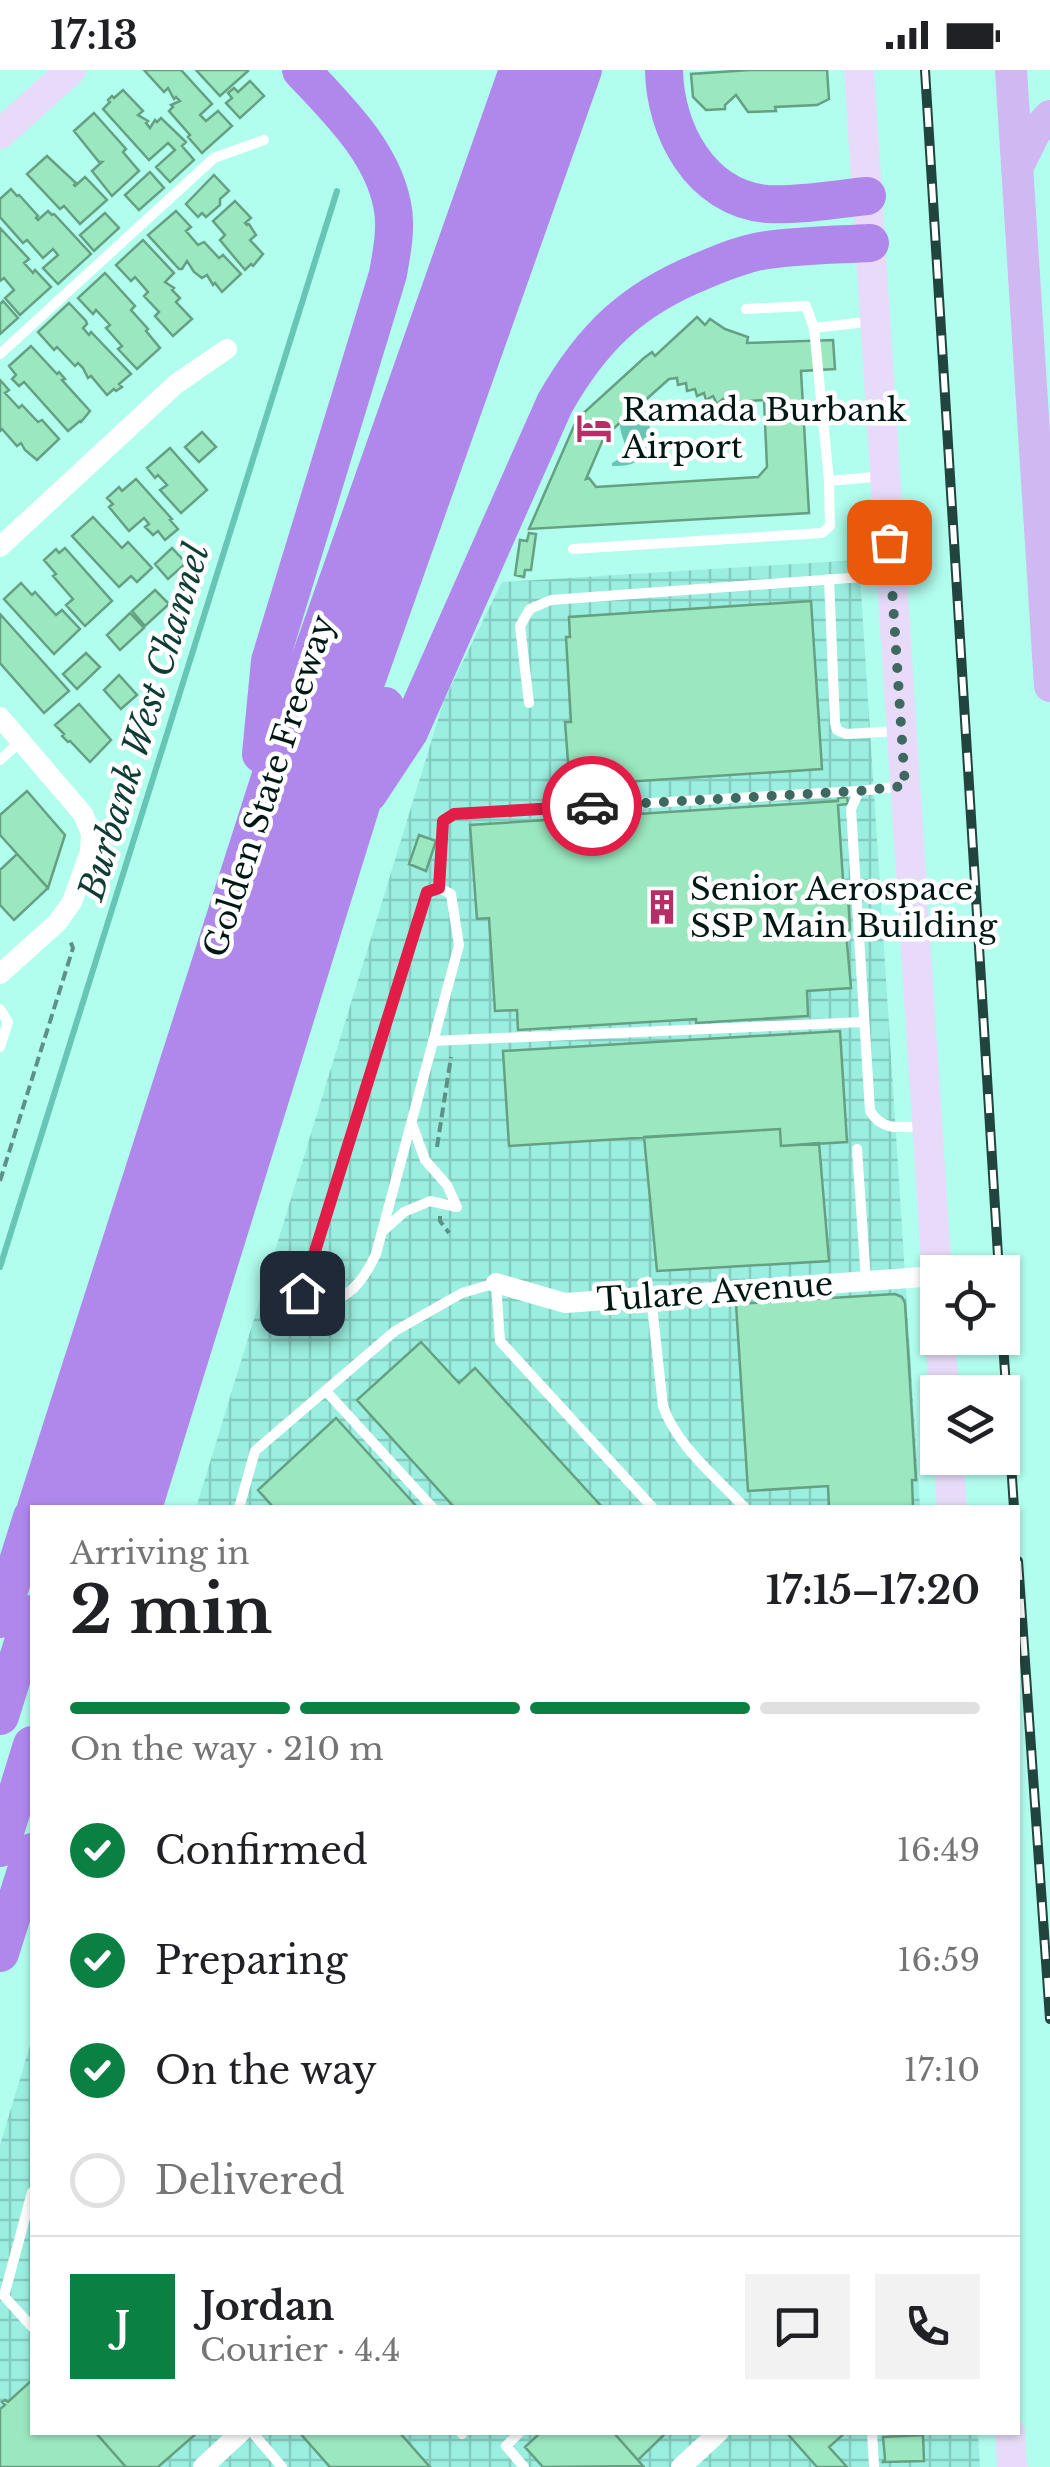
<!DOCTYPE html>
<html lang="en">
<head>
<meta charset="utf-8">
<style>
	body { margin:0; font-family:"Libre Baskerville",serif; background:#f2f2f2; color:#202124; height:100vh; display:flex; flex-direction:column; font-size:38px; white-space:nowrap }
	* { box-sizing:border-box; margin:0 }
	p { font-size:32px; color:#757577 }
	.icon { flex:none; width:55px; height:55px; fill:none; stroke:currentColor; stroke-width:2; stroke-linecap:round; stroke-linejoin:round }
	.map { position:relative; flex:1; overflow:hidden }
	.sheet { position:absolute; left:30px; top:1435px; width:990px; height:930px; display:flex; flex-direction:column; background:#fff; border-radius:0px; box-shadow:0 2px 8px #0004 }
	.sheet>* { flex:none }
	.fabs { position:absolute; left:920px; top:1185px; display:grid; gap:20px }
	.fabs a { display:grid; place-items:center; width:100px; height:100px; border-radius:0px; background:#fff; box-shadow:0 2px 8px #0004; font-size:50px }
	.pin { position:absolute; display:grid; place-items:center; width:85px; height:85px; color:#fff; margin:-42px; border-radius:20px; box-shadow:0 5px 15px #0006 }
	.courier { position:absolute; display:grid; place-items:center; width:100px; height:100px; margin:-50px; border:8px solid #e11d48; border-radius:50%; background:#fff; color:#222; box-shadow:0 2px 12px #0007 }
	.overview em { font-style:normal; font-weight:700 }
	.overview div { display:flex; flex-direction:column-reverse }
	.overview { display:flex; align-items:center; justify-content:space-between; height:170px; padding:0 40px }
	h1 { font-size:65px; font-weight:700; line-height:75px }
	.bar { display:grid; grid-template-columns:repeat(4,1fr); gap:15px 10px; align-content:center; height:120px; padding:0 40px }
	.bar i { height:12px; border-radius:8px; background:#e0e0e0 }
	.bar .active { background:#0b8043 }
	.bar p { grid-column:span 4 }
	.line { display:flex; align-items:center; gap:25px; padding:0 40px; border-top:2px solid #e0e0e0 }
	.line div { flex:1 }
	.round { display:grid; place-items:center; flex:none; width:105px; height:105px; border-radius:0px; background:#f2f2f2 }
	ol { padding:0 40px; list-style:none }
	li { display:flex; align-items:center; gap:30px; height:110px }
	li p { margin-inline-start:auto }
	li .icon { padding:10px; border-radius:50%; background:#0b8043; color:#fff; stroke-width:4 }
	li:last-child { color:#757577 }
	li i { width:55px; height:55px; border:5px solid #e0e0e0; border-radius:50% }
	.status { display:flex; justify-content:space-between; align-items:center; height:70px; padding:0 50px; background:#fff; direction:ltr }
	.status svg { height:28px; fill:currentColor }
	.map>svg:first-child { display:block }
	.industrial { fill:url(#industrial-grid) }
	.water { fill:#66c5b5 }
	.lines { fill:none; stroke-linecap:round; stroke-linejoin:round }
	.stream { stroke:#66c5b5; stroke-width:6 }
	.building { fill:#9be8c0; stroke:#65a082; stroke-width:2.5; fill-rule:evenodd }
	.path { stroke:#5d9187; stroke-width:4; stroke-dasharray:10 5; stroke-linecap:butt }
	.lane { stroke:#fff; stroke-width:10 }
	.street { stroke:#fff; stroke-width:20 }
	.secondary { stroke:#e7dbf9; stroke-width:30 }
	.primary { stroke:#d0b8f3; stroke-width:32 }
	.highway { stroke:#b088eb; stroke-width:38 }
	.rail-casing { stroke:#22443e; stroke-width:10 }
	.rail { stroke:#fff; stroke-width:6; stroke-dasharray:19; stroke-linecap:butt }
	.done { stroke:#3e6860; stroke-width:10; stroke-dasharray:0 18 }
	.route { stroke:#e11d48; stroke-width:12 }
	.labels { text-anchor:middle; stroke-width:9; stroke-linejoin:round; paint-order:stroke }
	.poi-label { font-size:32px; fill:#001814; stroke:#fff; text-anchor:start }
	.street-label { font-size:32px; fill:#001814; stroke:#fff }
	.water-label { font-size:35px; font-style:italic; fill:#0f3c35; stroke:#fff }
</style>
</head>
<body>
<div class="status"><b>17:13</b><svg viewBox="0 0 49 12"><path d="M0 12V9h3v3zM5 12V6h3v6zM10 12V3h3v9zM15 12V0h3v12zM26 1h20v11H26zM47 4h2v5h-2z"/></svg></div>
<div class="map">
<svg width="1050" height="2397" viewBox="0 0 1050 2397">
	<defs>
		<pattern id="industrial-grid" width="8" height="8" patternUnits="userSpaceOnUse" patternTransform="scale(2.5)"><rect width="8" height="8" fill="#9befe0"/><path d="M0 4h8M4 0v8" fill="none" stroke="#84ccbf"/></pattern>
	</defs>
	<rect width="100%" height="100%" fill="#b1fdee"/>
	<path class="industrial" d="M859,490L920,1437L196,1438L444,630L502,512Z
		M32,1969V2362H978L980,2397H0V2075Z"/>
	<path class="water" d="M636,342C656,351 656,378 637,391C630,396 620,396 612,396V393L624,386C628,373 620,367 620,354Z"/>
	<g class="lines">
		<path class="stream" d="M0,1197L337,121"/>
	</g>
	<path class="building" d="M144,0H181L212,34L200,45L206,51L218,41L232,56L202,83L188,67L190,65L169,41L173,37L171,35L180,31L176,27L174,29L168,18L164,22Z
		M196,0H247L248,1L220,26Z
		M827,0L829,29L817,35L775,37L776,41L748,42L736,25L725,35V39L706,40L693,27L691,4L750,0Z
		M250,11L264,26L240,48L226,33L232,28L228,23L234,18L238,22Z
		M123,20L143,41L138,45L148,51L146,53L150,58L155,50L157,52L161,48L186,72L182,76L194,90L170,112L156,97L175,80L168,73L149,90L103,39L110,32L108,30L112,26L114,28Z
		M94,43L126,79L123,82L139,101L112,126L92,101L102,92H99L74,61Z
		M47,86L76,113L74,115L75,116L85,107L107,130L80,154L64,136L60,139L27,104Z
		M150,102L164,118L139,140L125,125Z
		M214,105L229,121L220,129V135L206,147L202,143L198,147L186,134Z
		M11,119L17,126L19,125L21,127L38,146L36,148L38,150L48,141L52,145L54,144L91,184L58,214L43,198L58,185L53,179L43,188L27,170L23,173L0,147V129Z
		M235,131L251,148L245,153L247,155L249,154L256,165L250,170L263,184L253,196L251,194L245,200L220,170L225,165L213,151Z
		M176,141L191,157L186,161L198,175L204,172L219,188L223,185L241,204L222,222L215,213L213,215L207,205L202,208L194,202L187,191L182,199H179L148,165Z
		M105,143L119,158L94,181L80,165Z
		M0,158L29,189L24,193L33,203L35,200L51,217L20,245L5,228L14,220L4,208L0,211Z
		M143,170L174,203L165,212L174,218L172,220L180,228L176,232L192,249L173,266L155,246L159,242L144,226L148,222L135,207L131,211L116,195Z
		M105,203L135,236L131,240L148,259L146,261L160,278L137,299L118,279L122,276L106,258L110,255L96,240L93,244L78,228Z
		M3,231L18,248L0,264V234Z
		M69,233L86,251L87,254L83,258L89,265L91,262L131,304L119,314L122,317L116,321L114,319L107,325L91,306L88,308L83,298L78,293L75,296L57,277L54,280L38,262Z
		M697,247L705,255L710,249L725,259L748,267L747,273L833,270L835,299L801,301L809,443L529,459L577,349L644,288L652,282L655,286ZM677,308L678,315L686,313L687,321L695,319L697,326L704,323L706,330L713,326L717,334L723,329L727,336L734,332L764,330L767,397L758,407L596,417L589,408L586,409L604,367L669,309Z
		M31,276L57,304L59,302L65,309L62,310L90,341L81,352L80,351L68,361L24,312L19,316L12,309L16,305L9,296Z
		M0,310L9,320L5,323L19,338L22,335L38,352L42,350L59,369L37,390L25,380L21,373L17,376L2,359L0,361Z
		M202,362L216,377L199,392L185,377Z
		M170,378L207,420L181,443L160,420L167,415L158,405L155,408L147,398Z
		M136,409L172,449L170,450L178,459L165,470L158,461L153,465L145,457L149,454L144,448L129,461L109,437L113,434L107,428L119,417L122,421Z
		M93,447L122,478L128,472L152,498L137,512L131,506L119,517L72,466Z
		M529,463L536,464L531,500H525L524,507L515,505L520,470L527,471Z
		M65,478L112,531L85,556L66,535L73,529L53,506L56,504L44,490L56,479L59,483Z
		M172,478L186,493L168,509L155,494Z
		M21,513L32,525L35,522L56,545L62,540L80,559L54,584L4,529Z
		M155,520L169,534L145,556L132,541Z
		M811,531L822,699L579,715V704L569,705L565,652H571L566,567H570L569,547Z
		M130,543L144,558L120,580L107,565Z
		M0,544L69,621L44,643L0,593Z
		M86,583L100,597L77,619L63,604Z
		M119,605L137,625L121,639L104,620Z
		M79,634L111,670L90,692L70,671L68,672L62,666L64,664L55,655Z
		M27,721L65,765L48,818L0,765V745Z
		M847,727L848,734L838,735L844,825L848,826L850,859L846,862L851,918L807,921L808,946L696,953V949L518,960L517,940L495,941L489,848L477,849L470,755L838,731V728Z
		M419,765L436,771L426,801L409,794Z
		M17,784L48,818L14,850L0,835V800Z
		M840,961L847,1072L781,1076L780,1059L509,1076L503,981Z
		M780,1059L781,1076L819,1073L829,1191L657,1201L644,1067Z
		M895,1224L902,1227L905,1233L916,1410H912L913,1438H829L828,1416L748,1421L736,1234Z
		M421,1272L459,1313L475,1298L603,1438H455L357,1330Z
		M336,1348L418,1438H274L258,1420Z
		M32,2310V2362H95L126,2397H0V2339L5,2335L2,2332L5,2330L8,2332Z
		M95,2362H198L158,2397H126Z
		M299,2362H399L430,2397H330Z
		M541,2362H613L643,2396L543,2397L525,2377Z
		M613,2362H667L638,2390Z
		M786,2362H846L829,2377L847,2397H817Z
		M923,2365L924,2391L883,2392L885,2389L883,2367Z"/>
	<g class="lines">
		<path class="path" d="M437,1077L451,987
			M0,1111L73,878L69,868
			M440,1146V1151L449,1163"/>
		<path class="lane" d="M746,239L806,236L814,258L874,251
			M814,258L829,411L884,406
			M0,284L214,88L264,70
			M573,479L822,463L830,456L829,411
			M829,509L835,653L837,660L846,664L899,661
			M529,633L520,556L530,539L551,530L890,505
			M0,690L21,671
			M904,716L859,721L851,739L870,1041C883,1062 901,1057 923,1056
			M439,818L451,824L459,875L376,1184C363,1212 348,1231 316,1235L302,1223L427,822Z
			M439,818L443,751L455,744L859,721
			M0,939L8,952L0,977
			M433,971L864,952
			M412,1054L425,1090L447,1115L457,1137
			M857,1079L866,1211
			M383,1161L404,1142L430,1131L457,1137
			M651,1227L663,1336C676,1375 717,1408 745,1438
			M326,1321L433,1438
			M239,1438L255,1381L395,1261L462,1223L496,1213L500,1271L653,1438
			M32,2122L4,2226L32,2257
			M252,2362L282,2397
			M461,2362L462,2364
			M520,2362L506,2376L524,2397
			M872,2362L874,2397"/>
		<path class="street" d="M0,477L176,314L227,279
			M0,647L83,744L91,763L90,782L72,832L57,853L0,904
			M496,1213L565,1233L936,1206
			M203,2397L241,2362
			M681,2397L719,2362"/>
		<path class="secondary" d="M859,0L938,1222
			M0,64L71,0
			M940,1268L944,1322
			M948,1388L952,1438
			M1010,2362L1012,2397"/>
		<path class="primary" d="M1011,0L1050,616
			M1017,98L1035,62L1050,46"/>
		<path class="highway" d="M664,0C665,60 700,128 767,134C800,136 835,129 867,126
			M261,684L270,591L388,204C392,181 397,156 392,134C381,80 337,39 301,0
			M368,724L409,662L555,333C592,268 632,229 702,201C721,193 740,185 761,181C797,175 834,175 870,173
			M36,1438L286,658L518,0
			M67,1438C222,957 376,474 550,0
			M105,1438L252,963L357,637L583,0
			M143,1438L361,735L370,678L385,636
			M0,1549L32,1447
			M0,1646L32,1544
			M0,1778L32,1675
			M0,1883L32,1782"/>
		<defs>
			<path id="rail" d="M925,0L999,1202
				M1002,1257L1014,1438
				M1018,1491L1050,1949"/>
		</defs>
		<use href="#rail" class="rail-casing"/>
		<use href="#rail" class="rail"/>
	</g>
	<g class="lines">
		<path class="done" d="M592,736L859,721L905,716L889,472"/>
		<path class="route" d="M302,1223L427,822L439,818L443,751L454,744L592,736"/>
	</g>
	<defs>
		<symbol id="hotel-bare" viewBox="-9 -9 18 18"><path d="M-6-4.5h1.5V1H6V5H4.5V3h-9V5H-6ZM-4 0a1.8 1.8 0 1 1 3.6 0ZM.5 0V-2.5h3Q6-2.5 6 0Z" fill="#b82d66" stroke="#fff" stroke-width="2.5" paint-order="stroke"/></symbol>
		<symbol id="building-bare" viewBox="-9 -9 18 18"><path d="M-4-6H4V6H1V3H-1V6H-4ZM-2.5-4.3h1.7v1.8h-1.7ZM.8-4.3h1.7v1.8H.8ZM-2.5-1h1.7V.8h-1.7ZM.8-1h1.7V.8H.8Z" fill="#b82d66" stroke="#fff" stroke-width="2.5" paint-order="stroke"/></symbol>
	</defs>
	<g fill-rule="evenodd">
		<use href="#hotel-bare" x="569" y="333" width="50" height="50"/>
		<use href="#building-bare" x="637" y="812" width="50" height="50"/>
	</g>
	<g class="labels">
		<g class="poi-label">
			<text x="622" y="351">Ramada Burbank<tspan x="622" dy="37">Airport</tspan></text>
			<text x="690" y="830">Senior Aerospace<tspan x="690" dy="37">SSP Main Building</tspan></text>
		</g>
		<g class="street-label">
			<text transform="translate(269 716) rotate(-72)" y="11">Golden State Freeway</text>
			<text transform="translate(715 1222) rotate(-4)" y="11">Tulare Avenue</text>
		</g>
		<g class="water-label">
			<text transform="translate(144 652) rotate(-73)" y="12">Burbank West Channel</text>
		</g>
	</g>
</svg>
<div class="fabs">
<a><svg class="icon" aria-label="locate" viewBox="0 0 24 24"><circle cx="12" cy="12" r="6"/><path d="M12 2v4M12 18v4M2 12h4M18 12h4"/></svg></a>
<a><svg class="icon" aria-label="layers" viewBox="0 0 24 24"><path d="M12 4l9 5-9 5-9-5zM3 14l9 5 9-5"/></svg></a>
</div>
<div class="pin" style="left:889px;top:472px;background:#ea580c"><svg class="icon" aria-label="bag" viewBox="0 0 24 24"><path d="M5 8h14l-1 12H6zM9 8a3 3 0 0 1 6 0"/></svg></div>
<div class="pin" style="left:302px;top:1223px;background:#1f2937"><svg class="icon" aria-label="home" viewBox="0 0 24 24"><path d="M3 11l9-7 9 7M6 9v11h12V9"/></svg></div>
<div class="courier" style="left:592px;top:736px"><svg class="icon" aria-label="car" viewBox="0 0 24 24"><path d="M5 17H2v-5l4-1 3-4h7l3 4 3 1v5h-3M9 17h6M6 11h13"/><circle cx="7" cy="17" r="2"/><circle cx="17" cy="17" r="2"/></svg></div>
<section class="sheet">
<div class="overview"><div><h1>2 min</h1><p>Arriving in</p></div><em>17:15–17:20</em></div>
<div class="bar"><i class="active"></i><i class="active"></i><i class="active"></i><i></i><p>On the way · 210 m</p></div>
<ol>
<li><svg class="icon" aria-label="check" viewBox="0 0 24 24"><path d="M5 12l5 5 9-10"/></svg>Confirmed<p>16:49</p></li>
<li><svg class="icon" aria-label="check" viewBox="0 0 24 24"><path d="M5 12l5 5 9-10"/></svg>Preparing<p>16:59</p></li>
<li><svg class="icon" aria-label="check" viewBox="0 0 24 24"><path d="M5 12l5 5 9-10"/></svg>On the way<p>17:10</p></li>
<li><i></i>Delivered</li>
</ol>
<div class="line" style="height:180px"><b class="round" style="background:#0b8043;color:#fff">J</b><div><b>Jordan</b><p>Courier · 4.4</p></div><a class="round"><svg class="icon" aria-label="chat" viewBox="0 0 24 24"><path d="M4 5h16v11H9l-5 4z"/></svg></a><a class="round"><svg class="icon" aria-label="phone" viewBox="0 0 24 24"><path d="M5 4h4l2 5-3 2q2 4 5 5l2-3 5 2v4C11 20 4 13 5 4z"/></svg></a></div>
</section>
</div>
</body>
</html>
